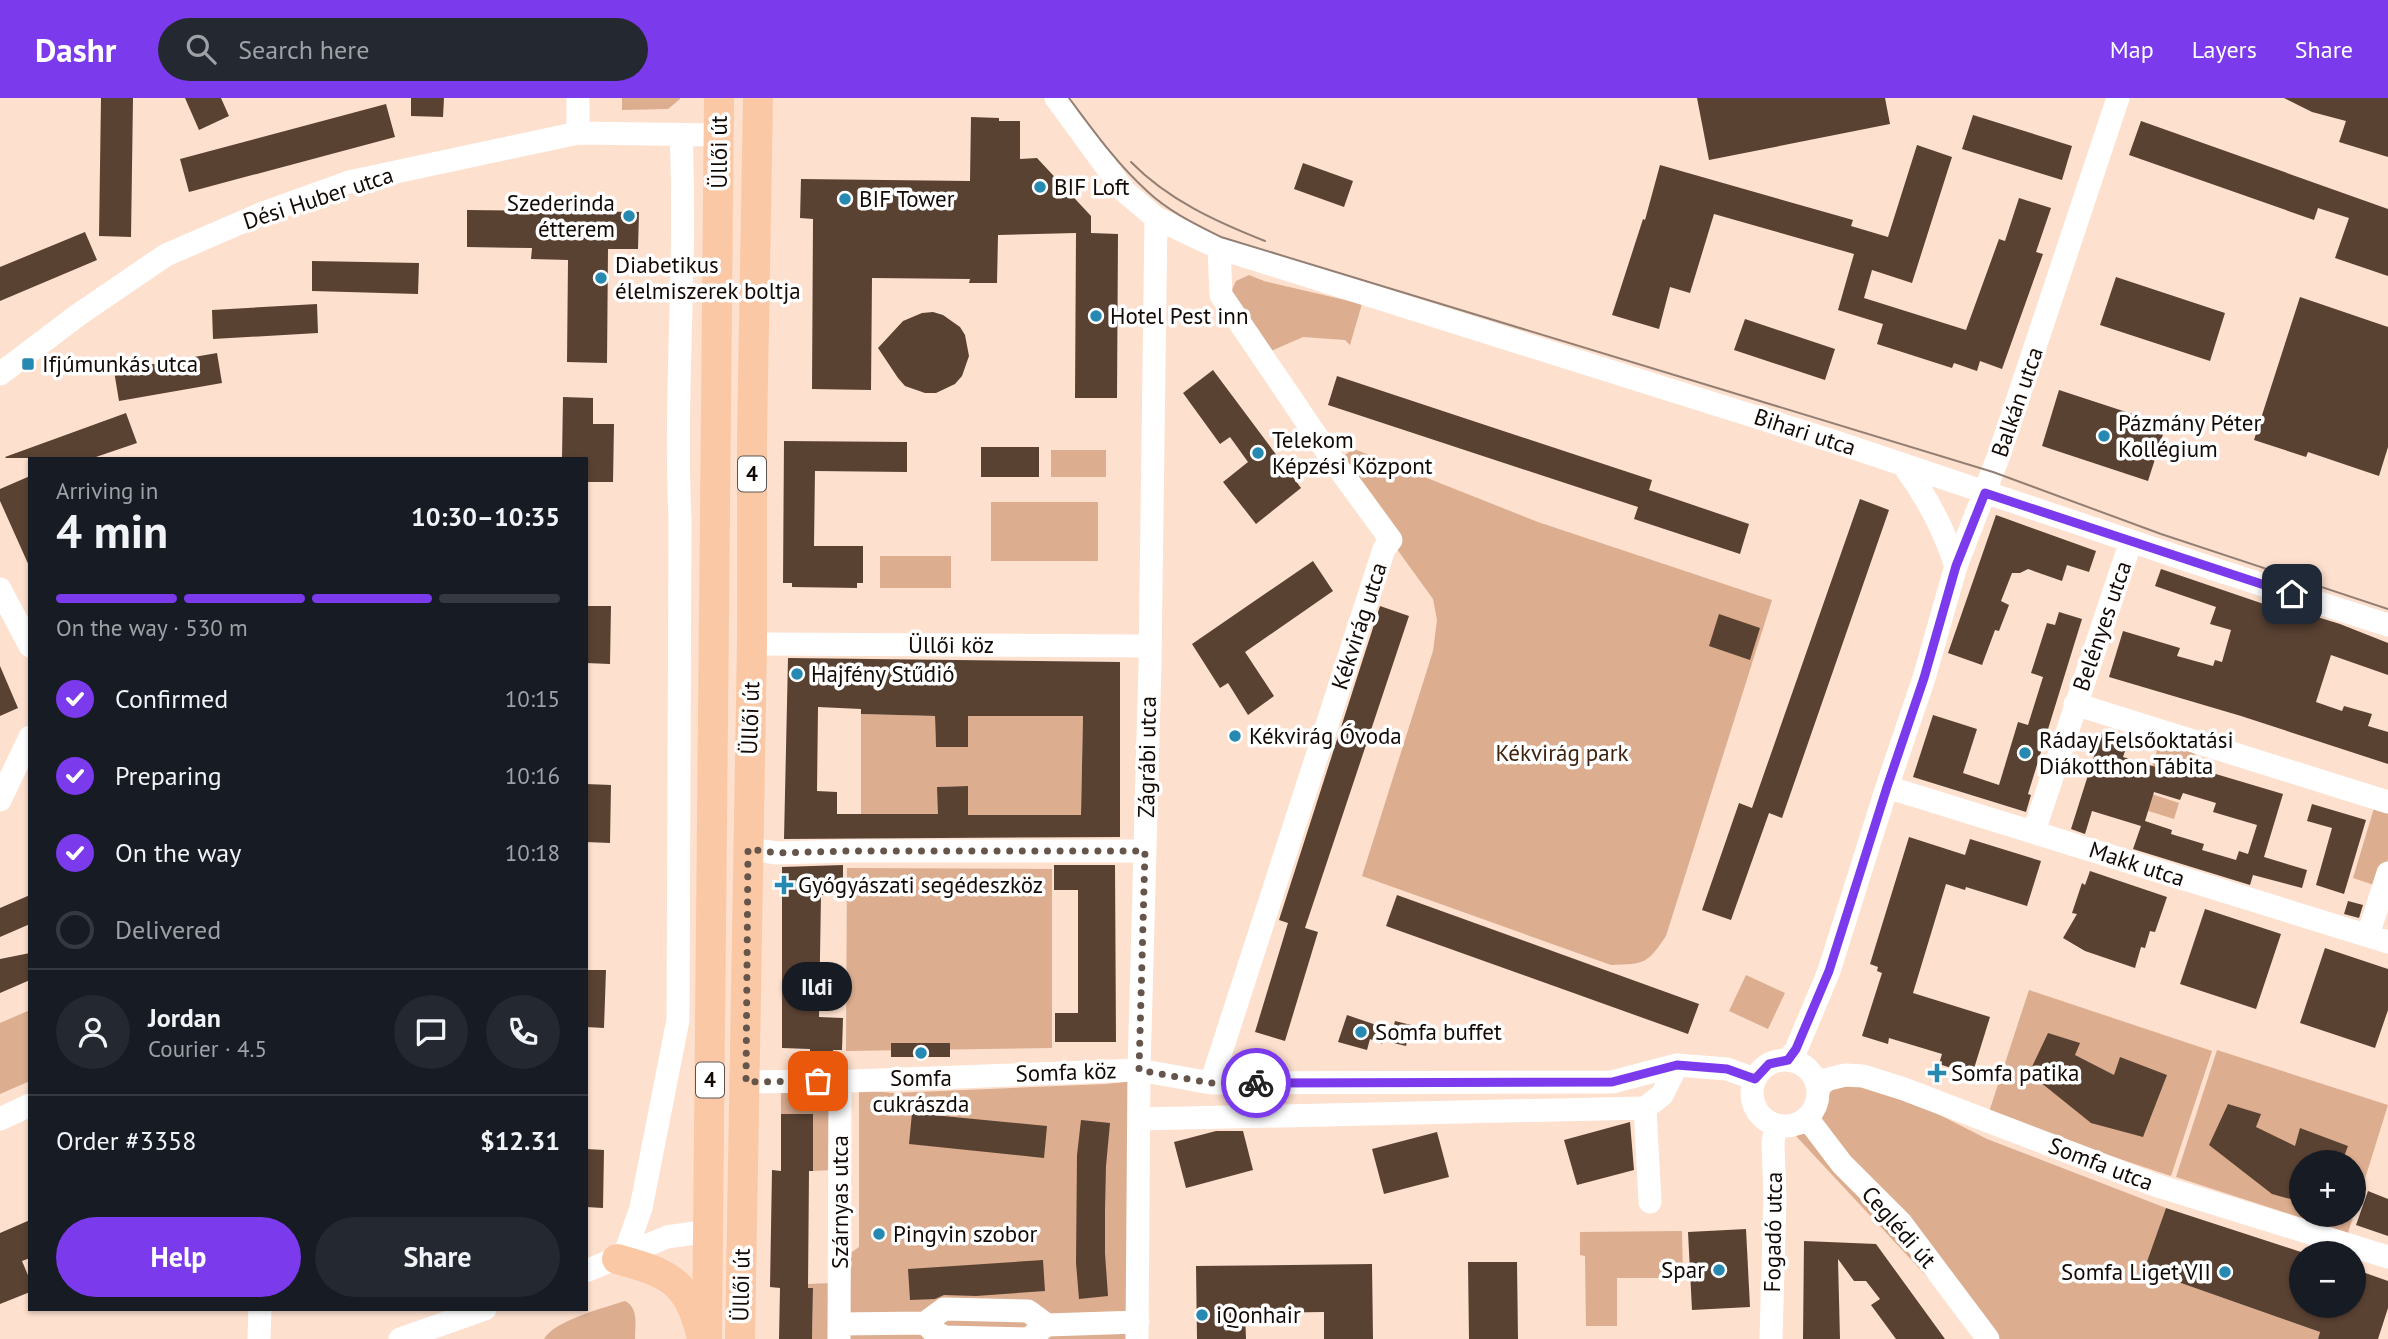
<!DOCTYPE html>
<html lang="en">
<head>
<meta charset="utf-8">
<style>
	body { margin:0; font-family:"PT Sans",sans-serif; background:#242831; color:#f1f3f6; height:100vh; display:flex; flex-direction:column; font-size:26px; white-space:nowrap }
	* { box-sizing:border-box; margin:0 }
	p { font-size:23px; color:#9ea1a6 }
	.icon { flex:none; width:38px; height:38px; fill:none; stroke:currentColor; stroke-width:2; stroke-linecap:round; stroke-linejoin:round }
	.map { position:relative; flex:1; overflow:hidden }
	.details { position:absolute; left:28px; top:359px; width:560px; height:854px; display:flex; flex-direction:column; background:#171b24; border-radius:0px; box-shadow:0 2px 5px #0004 }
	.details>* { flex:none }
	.buttons { position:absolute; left:2289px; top:1052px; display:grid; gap:14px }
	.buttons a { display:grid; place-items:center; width:77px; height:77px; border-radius:50%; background:#171b24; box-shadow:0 2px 5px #0004; font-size:35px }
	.pin { position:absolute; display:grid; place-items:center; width:60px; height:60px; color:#fff; margin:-30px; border-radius:14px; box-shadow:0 4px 10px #0006 }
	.courier { position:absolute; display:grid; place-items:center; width:70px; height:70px; margin:-35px; border:5px solid #7c3aed; border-radius:50%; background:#fff; color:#222; box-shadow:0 2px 9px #0007 }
	.bubble { position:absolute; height:49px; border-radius:24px; background:#171b24; box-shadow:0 2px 5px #0004; font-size:23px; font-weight:600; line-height:49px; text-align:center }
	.overview em { font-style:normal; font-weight:600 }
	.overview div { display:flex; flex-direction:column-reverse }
	.overview { display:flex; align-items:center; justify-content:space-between; height:119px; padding:0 28px }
	h1 { font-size:46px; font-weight:600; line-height:52px }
	.bar { display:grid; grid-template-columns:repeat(4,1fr); gap:10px 7px; align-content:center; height:84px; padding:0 28px }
	.bar i { height:9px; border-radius:5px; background:#363941 }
	.bar .selected { background:#7c3aed }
	.bar p { grid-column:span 4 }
	.line { display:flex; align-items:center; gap:18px; padding:0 28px; border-top:2px solid #363941 }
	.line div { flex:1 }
	.round { display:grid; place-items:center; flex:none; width:74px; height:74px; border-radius:37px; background:#242831 }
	ol { padding:0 28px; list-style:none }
	li { display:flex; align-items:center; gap:21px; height:77px }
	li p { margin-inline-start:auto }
	li .icon { padding:7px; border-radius:50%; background:#7c3aed; color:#fff; stroke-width:4 }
	li:last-child { color:#9ea1a6 }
	li i { width:38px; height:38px; border:4px solid #363941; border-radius:50% }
	.cta { display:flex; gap:14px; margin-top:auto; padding:14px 28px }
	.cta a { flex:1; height:80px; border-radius:42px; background:#7c3aed; color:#fff; font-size:28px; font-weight:600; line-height:80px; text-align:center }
	.cta a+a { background:#242831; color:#f1f3f6 }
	header { display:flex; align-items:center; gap:42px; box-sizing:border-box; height:98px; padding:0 35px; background:#7c3aed; color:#fff }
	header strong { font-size:33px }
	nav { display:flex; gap:38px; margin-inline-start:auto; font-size:24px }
	.search { width:490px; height:63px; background:#242831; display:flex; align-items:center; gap:18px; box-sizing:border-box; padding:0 24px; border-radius:38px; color:#9ea1a6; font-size:26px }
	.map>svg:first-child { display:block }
	.green { fill:#dcad8f; fill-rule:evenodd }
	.building { fill:#5a4233; fill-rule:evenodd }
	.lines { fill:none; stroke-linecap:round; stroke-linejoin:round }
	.minor { stroke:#fff; stroke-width:23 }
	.major { stroke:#fbc8a5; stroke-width:30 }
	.tram { stroke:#937f73; stroke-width:2 }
	.done { stroke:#65554b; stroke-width:7; stroke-dasharray:0 12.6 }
	.route { stroke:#7c3aed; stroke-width:9 }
	.poi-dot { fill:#2589b2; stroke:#fff; stroke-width:2.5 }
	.labels { text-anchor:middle; stroke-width:7; stroke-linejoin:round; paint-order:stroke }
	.shield { fill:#fff; stroke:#5a5450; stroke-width:2 }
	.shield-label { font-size:21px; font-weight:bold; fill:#130a05 }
	.street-label { font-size:23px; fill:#130a05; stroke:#fff }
	.poi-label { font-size:23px; fill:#130a05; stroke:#fff; text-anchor:start }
	.park-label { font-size:23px; fill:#3f230e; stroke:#fff }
</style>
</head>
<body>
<header>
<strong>Dashr</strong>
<div class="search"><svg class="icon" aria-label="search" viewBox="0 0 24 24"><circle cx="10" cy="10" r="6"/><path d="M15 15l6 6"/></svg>Search here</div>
<nav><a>Map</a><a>Layers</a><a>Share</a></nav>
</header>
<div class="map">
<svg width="2388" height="1241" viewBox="0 0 2388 1241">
	<rect width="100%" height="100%" fill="#fde0ce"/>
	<path class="green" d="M622,0H680V1L668,11L622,12Z
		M1249,177L1264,183L1362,206L1350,247L1345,242L1303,239L1271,253L1230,196L1236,183Z
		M1354,351L1538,424L1772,502L1666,838C1647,866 1645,866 1611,867L1362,778L1433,553L1437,522L1433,501L1334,364Z
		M1051,352H1106V379H1051Z
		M991,404H1098V463H991Z
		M880,458H951V490H880Z
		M861,616L935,618L936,649H967L968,618H1083L1081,717H968V688L938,689V716H861Z
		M2160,643L2195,654L2191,667L2161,658L2149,695L2179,705L2174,721L2139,710Z
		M2374,710L2388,714V761L2380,789L2353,780Z
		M847,770L1052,771V950L846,953Z
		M1746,877L1785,895L1768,931L1729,913Z
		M2029,892L2212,953L2171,1078L1988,1017Z
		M30,912V983L0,996V925Z
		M2217,952L2388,1007L2348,1135L2176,1079ZM2301,1064H2354V1116H2301Z
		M1845,977L1863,978L1987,1041L2166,1110L2144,1172L2320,1234L2318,1241H1985L1795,1037Z
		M1133,983L1127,1241H849V1156L859,1149V992L894,995L1106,986Z
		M781,990L831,991L832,1072L813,1073V1017L781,1016Z
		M1682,1133L1683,1180H1617V1228H1586L1585,1158L1580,1157V1134Z
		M832,1185L830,1241H812L813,1191L808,1190V1186Z
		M625,1203C639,1210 635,1227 635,1241H544C555,1222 604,1210 625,1203Z"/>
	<path class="building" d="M101,0H133L131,139L99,138Z
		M185,0H221L229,18L199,32Z
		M411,0H444L443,19L411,18Z
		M1697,0H1885L1890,26L1709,62Z
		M2284,0H2388V59L2339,44L2346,23L2312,14Z
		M386,6L395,39L189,94L180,61Z
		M1973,17L2072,48L2062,82L1962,51Z
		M971,19L999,20V23H1020V61L1037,60L1091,118V135L1118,136L1117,300H1075L1076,135L998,137L997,185H969L970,181L872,180L871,292L812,291L813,121L800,120L801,81L970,83Z
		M2141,23L2388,111V178L2335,160L2349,120L2318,110L2314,122L2129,57Z
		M1917,47L1952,59L1912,185L1872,172L1864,200L1966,232L1999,141L2005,143L2019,100L2051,110L2036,154L2043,156L2002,271L1980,263L1977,273L1954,265L1952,270L1877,246L1883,226L1838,212L1854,156L1714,116L1690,195L1670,189L1659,231L1612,217L1643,121L1645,122L1660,67L1853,122L1851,128L1888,139Z
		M1303,65L1353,83L1344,109L1294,91Z
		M467,112L639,114L638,151H608L607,265L567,264L568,162L531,161L532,150L467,149Z
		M85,134L97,162L0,203V169Z
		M312,163L419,165L418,196L312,193Z
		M2116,179L2225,215L2210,263L2100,227Z
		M2300,199L2388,229V349L2379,378L2308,354L2306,359L2254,342Z
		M317,206L318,235L213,241L212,212Z
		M933,214L943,217L960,229L965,237L969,258L962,278L955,286L936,295H925L905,288L898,280L878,250L903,223L922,215Z
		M1745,221L1835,251L1825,282L1734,252Z
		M217,255L222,285L119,303L114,273Z
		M1213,272L1301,390L1256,426L1223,384L1248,364L1230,339L1220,346L1183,295Z
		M1337,278L1652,382L1649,392L1749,426L1740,456L1634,421L1638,409L1328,307Z
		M2059,292L2166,327L2148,383L2042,348Z
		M563,299L593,300V326H614L613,384H586V360H562Z
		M126,315L137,345L93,360H6L5,359Z
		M784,343L907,344V374L815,373L814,448H863V485H857V490L792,489V485H783Z
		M981,349H1039V379H981Z
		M30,378V470L0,403V391Z
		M1860,401L1889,412L1782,720L1769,715L1731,822L1702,812L1739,705L1752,710Z
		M1996,417L2096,453L2089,474L2067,467L2062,483L2028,471L2020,475H2012L2001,503L2009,507L1999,533L1995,532L1982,567L1948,555Z
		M1313,463L1333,493L1245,554L1274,598L1248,617L1228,585L1220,590L1192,546Z
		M2161,471L2290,515L2291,511L2340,526L2388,545V577L2331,557L2316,604L2342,613L2344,608L2372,616L2368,628L2388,634V666L2241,618L2109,579L2123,533L2180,550L2177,558L2213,568L2215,562L2222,564L2231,532L2210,526L2216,509L2155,488Z
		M586,508H611L610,566L586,565Z
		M1380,508L1409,518L1305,830L1318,834L1285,943L1255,934L1288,825L1279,822Z
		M2059,514L2082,521L2028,696L2031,697L2026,714L1913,679L1933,617L1977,631L1963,675L1999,687L2018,624L2028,627L2043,579L2031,575L2047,525L2055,527Z
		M1719,516L1760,530L1750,562L1709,548Z
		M788,560L1120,564V739L784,741ZM818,609L861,611V616L935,618L936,649H968V618H1083L1081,717H968V688L937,689L938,716H837V694L817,693Z
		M0,568L18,610L0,618Z
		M2101,636L2128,644L2123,659L2159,670L2162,660L2283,696L2264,759L2307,772L2302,790L2253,777L2250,787L2133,751L2141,728L2092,713L2085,736L2071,731ZM2154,694L2180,702L2183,695L2216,705L2213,714L2257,727L2248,756L2239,753L2236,762L2202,752L2204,746L2171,736L2172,732L2145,723Z
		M586,686L611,687L610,745L586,744Z
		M2312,706L2366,722L2344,796L2316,787L2332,730L2307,723Z
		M1909,739L1965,757L1970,741L2041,763L2027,808L1966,789L1965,792L1946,786L1913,895L1990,919L1972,977L1939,966L1942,956L1889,940L1888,946L1862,938L1882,875L1877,873L1878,869L1870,866Z
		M843,767V797H821L819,919L843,920L842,952H833L834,969H810V951L782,950V769Z
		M1054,767H1115L1116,944H1055V915H1078V792H1054Z
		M2090,773L2167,799L2155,834L2150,833L2145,850L2141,849L2135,870L2085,853L2063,840L2077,816L2072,815L2082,785L2085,787Z
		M30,797V826L0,839V810Z
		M1397,797L1699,906L1688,936L1386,828Z
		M2348,803L2363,807L2359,820L2344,816Z
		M2205,811L2281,836L2256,911L2180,886Z
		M2325,850L2388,871V912L2375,950L2300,925Z
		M30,855V882L0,895V861Z
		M586,872H606L604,930L586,929Z
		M1347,917L1388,931L1382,946L1370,941L1367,952L1338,944Z
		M1395,923L1411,927L1406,948L1389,944Z
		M2048,935L2080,945L2075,957L2114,977L2120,959L2167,977L2143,1039L2091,1025L2029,975Z
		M891,945H950V959H891Z
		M2228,1006L2261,1016L2256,1029L2295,1048L2300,1030L2348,1048L2342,1064H2301V1104L2272,1096L2209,1047Z
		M912,1015L1047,1028L1044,1060L909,1046Z
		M781,1016H813V1073H809L808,1190H813L812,1241H779L780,1190L770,1189L772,1072L781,1073Z
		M1081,1022L1110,1025L1106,1068L1105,1112V1155L1108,1198L1079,1201L1076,1165L1077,1057Z
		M1630,1024L1634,1072L1577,1087L1564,1042Z
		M1216,1033H1243L1253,1072L1186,1090L1174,1044Z
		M1437,1034L1449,1079L1384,1096L1372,1051Z
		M586,1051L604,1052L603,1110L586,1109Z
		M2368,1093L2388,1101V1138L2356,1127Z
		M2166,1110L2301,1154V1208H2354V1171L2388,1183V1210L2378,1241H2318L2320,1234L2144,1172Z
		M30,1122V1160L22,1163L30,1182V1194L0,1206V1135Z
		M1746,1131L1750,1209L1692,1212L1688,1134Z
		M1804,1143L1876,1146L1945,1241H1896L1871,1207L1880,1201L1866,1183H1854L1838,1161L1840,1241H1803Z
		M1043,1162L1045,1193L976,1198L944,1197L935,1201L910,1202L908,1171Z
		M1468,1164H1517L1518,1241H1469Z
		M1372,1166L1373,1241H1324V1214L1245,1215L1246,1241H1197L1196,1168Z"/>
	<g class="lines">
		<path class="minor" d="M1056,0L1124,93L1156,120L1219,150L1842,346L2220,473L2388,527
			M578,35V0
			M0,276L78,217L166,157L263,115L349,84L578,35L719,37
			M1903,367C1926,397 1944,432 1956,468
			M0,491L30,548
			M752,546L1150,548
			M2075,606L2388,704
			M1887,689L2388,844
			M0,702L30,639
			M2034,733L2131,443
			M748,751L777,755L847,753H1145
			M2368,837L2388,775
			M1752 995a33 33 0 1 1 66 0a33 33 0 1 1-66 0Z
			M1788,962L1796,952L1829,873L1887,689L1924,580L1956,468L1999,357L2118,0
			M745,984L852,983L1139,972L1211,985L1612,984L1677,967L1727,971L1755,981
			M1817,984L1845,977L1863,978L1904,991L2155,1087L2388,1159
			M1211,985L1384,451L1391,442L1334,364L1221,197L1219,150
			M1645,1010L1650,1104
			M1807,1020L1842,1066L1901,1125L1988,1241
			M0,1021L30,1007
			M1139,1021L1645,1010L1662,997L1677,967
			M617,1161L627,1150L641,1110L678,922L680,422C674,294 687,166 681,37
			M586,1173L667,1139L708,1133
			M839,1226L925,1225
			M1047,1227L1028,1213L944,1211L925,1225L934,1234L945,1239L1028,1241L1047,1227L1138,1224
			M259,1241L260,1211
			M400,1241L485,1211
			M839,1241L840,983
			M1137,1241L1139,972L1150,566L1156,120
			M1771,1241L1775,1100L1773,1045L1776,1027"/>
		<path class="major" d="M617,1161C667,1175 687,1181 701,1236
			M707,1241L719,0
			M740,1241L752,546V339L758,0"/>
		<path class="tram" d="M1069,0C1093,32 1117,66 1147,93C1168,113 1195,126 1221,139L1993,374L2161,436L2388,511
			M1131,64C1168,102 1217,124 1265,143"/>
	</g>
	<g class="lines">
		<path class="done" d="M818,983L746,984L748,751L777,755L847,753H1145L1139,972L1211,985H1256"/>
		<path class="route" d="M1256,985L1612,984L1677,967L1727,971L1755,981L1769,966L1788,962L1796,951L1829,873L1887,689L1924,580L1956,468L1985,395L2292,496"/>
	</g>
	<g class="poi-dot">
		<circle cx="1040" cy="89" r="7"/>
		<circle cx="845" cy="101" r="7"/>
		<circle cx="629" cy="118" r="7"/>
		<circle cx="601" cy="180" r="7"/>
		<circle cx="1096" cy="218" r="7"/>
		<rect x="21" y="259" width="14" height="14" rx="3.5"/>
		<circle cx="2104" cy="338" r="7"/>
		<circle cx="1258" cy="355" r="7"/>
		<circle cx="797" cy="576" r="7"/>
		<circle cx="1235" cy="638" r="7"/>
		<circle cx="2025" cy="655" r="7"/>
		<path d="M780.5 776.5h7v7h7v7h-7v7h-7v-7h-7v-7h7z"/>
		<circle cx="1361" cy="934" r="7"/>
		<circle cx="921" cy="955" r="7"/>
		<path d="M1933.5 964.5h7v7h7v7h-7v7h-7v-7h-7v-7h7z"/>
		<circle cx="879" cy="1136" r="7"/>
		<circle cx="1719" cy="1172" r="7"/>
		<circle cx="2225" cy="1174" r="7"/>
		<circle cx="1202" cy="1217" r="7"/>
	</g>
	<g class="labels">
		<g class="shield">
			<rect x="738" y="358.5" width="28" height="35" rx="5"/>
			<rect x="696" y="964.5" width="28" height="35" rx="5"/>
		</g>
		<g class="shield-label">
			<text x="752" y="383">4</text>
			<text x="710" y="989">4</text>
		</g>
		<g class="street-label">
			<text transform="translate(719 54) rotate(-90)" y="8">Üllői út</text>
			<text transform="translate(318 100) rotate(-18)" y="8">Dési Huber utca</text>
			<text transform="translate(2017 304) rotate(-71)" y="8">Balkán utca</text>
			<text transform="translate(1805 334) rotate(18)" y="8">Bihari utca</text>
			<text transform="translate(1359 528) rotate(-72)" y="8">Kékvirág utca</text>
			<text transform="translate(2102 528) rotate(-71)" y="8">Belényes utca</text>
			<text x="951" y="555">Üllői köz</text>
			<text transform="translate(750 620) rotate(-88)" y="8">Üllői út</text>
			<text transform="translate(1147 659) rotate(-89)" y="8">Zágrábi utca</text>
			<text transform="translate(2137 766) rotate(18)" y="8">Makk utca</text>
			<text transform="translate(1066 974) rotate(-2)" y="8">Somfa köz</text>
			<text transform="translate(2101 1066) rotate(21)" y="8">Somfa utca</text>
			<text transform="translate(840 1104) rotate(-90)" y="8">Szárnyas utca</text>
			<text transform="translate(1899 1129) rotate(49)" y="8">Ceglédi út</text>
			<text transform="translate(1773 1134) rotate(-89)" y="8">Fogadó utca</text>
			<text transform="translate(741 1187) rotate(-89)" y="8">Üllői út</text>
		</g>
		<g class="poi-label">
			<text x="1054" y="97">BIF Loft</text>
			<text x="859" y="109">BIF Tower</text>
			<text x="615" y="113" text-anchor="end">Szederinda<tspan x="615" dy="26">étterem</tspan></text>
			<text x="615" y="175">Diabetikus<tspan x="615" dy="26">élelmiszerek boltja</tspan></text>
			<text x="1110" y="226">Hotel Pest inn</text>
			<text x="42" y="274">Ifjúmunkás utca</text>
			<text x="2118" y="333">Pázmány Péter<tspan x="2118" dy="26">Kollégium</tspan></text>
			<text x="1272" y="350">Telekom<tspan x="1272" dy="26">Képzési Központ</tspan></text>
			<text x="811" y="584">Hajfény Stűdió</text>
			<text x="1249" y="646">Kékvirág Óvoda</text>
			<text x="2039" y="650">Ráday Felsőoktatási<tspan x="2039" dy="26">Diákotthon Tábita</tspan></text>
			<text x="798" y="795">Gyógyászati segédeszköz</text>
			<text x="1375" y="942">Somfa buffet</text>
			<text x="1951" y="983">Somfa patika</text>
			<text x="921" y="988" text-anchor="middle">Somfa<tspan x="921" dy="26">cukrászda</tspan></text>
			<text x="893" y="1144">Pingvin szobor</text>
			<text x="1705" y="1180" text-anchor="end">Spar</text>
			<text x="2211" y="1182" text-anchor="end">Somfa Liget VII</text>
			<text x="1216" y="1225">iQonhair</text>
		</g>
		<g class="park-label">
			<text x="1562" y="663">Kékvirág park</text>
		</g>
	</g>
</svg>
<div class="buttons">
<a>+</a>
<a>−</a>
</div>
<div class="pin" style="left:818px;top:983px;background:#ea580c"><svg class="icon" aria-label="bag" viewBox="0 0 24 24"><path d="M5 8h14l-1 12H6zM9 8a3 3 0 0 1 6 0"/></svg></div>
<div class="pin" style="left:2292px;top:496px;background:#1f2937"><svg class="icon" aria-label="home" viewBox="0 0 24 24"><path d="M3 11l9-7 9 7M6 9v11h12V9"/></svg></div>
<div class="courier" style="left:1256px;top:985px"><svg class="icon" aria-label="bike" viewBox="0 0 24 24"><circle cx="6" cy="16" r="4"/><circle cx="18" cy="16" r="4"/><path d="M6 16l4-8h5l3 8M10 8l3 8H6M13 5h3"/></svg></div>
<div class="bubble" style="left:782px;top:864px;width:70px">Ildi</div>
<section class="details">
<div class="overview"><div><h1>4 min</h1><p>Arriving in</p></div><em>10:30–10:35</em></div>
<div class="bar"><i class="selected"></i><i class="selected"></i><i class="selected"></i><i></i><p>On the way · 530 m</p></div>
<ol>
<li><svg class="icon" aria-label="check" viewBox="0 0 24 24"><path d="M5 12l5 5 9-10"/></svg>Confirmed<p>10:15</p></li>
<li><svg class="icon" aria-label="check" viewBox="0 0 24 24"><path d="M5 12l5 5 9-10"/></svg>Preparing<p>10:16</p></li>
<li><svg class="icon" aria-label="check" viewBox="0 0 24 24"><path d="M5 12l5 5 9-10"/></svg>On the way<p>10:18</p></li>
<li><i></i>Delivered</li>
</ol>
<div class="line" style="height:126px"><a class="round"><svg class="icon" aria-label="person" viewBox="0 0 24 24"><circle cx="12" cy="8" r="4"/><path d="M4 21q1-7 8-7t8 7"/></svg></a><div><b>Jordan</b><p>Courier · 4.5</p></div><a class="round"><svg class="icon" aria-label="chat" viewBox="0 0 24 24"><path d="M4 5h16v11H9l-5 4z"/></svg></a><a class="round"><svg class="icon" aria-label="phone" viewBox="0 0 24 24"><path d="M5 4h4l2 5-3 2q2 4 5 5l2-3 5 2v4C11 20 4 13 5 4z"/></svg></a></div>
<div class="line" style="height:91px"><div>Order #3358</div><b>$12.31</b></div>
<div class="cta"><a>Help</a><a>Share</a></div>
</section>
</div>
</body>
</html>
